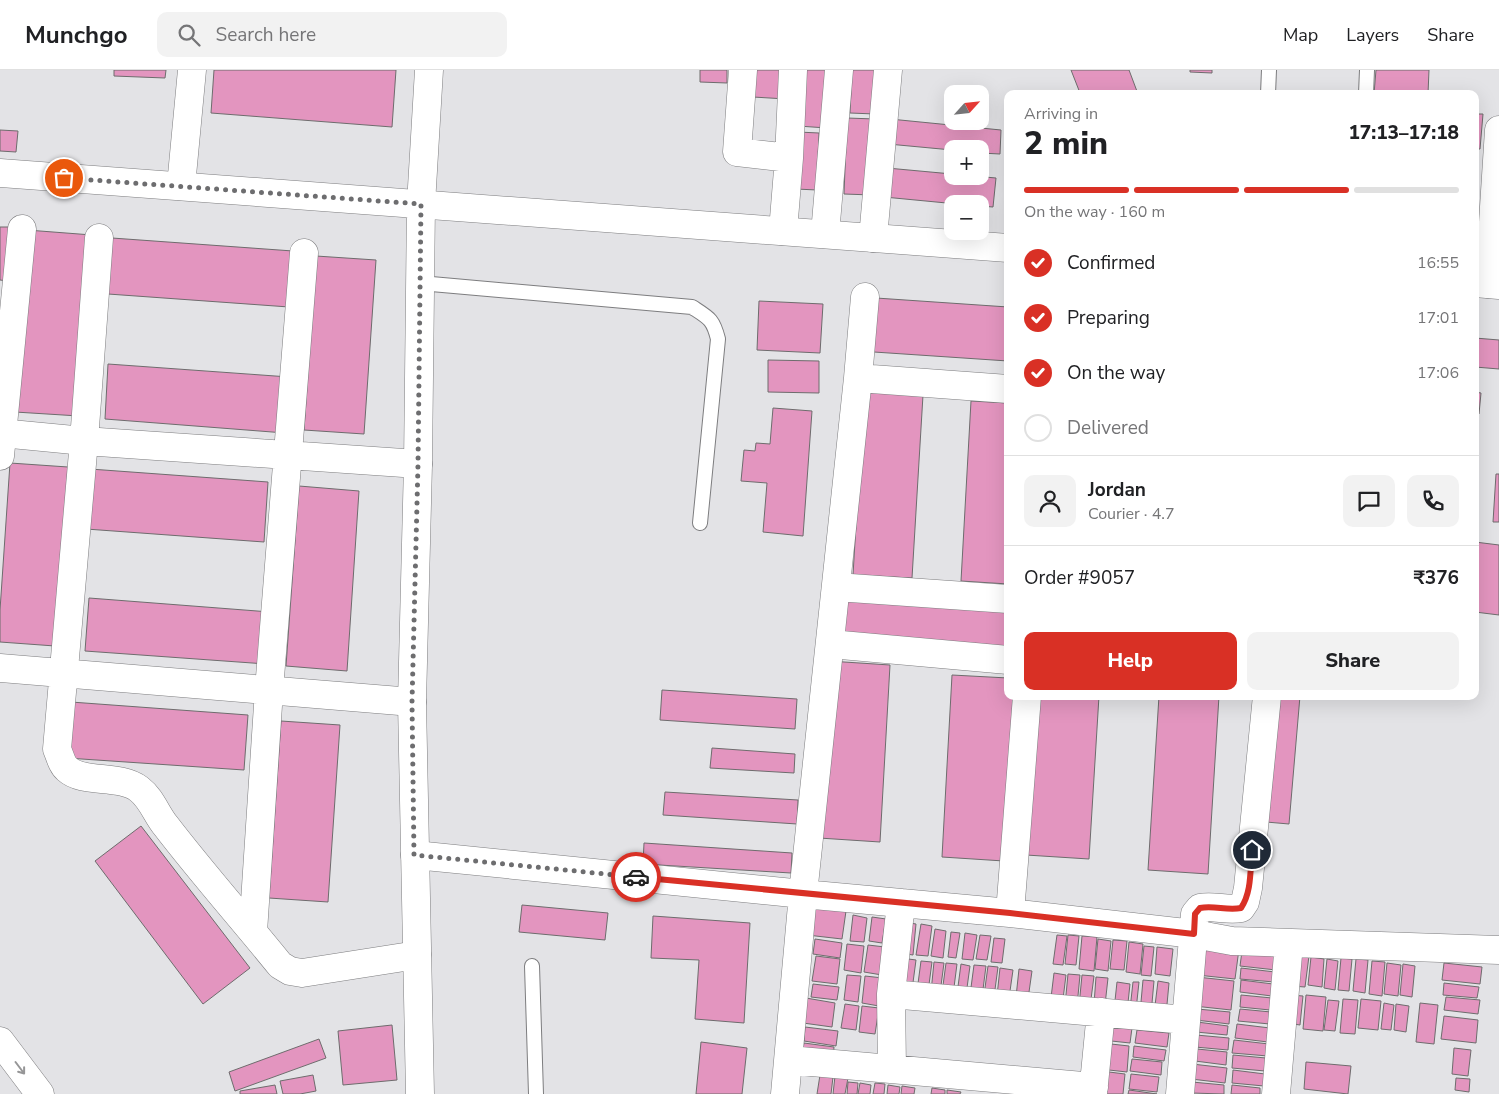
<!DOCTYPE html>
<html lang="en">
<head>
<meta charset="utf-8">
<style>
	body { margin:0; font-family:"Nunito Sans",sans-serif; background:#f2f2f2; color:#202124; height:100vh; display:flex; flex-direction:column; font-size:19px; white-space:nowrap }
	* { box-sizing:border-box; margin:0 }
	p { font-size:16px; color:#757577 }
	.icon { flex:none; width:28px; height:28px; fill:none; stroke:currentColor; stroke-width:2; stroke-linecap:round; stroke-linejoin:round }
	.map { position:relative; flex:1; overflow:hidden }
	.side { position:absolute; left:1004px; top:20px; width:475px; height:610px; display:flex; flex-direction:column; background:#fff; border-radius:10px; box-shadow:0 5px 20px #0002 }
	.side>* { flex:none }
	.needle { width:32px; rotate:63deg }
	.controls { position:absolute; left:944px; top:15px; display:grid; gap:10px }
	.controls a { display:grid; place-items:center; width:45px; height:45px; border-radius:10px; background:#fff; box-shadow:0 5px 20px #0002; font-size:25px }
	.pin { position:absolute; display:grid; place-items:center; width:42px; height:42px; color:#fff; margin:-21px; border:2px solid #fff; border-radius:50%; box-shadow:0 1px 5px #0007 }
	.courier { position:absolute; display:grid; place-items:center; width:50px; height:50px; margin:-25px; border:4px solid #d93025; border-radius:50%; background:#fff; color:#222; box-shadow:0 1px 6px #0007 }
	.overview em { font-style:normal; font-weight:800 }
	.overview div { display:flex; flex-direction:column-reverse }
	.overview { display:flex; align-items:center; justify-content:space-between; height:85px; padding:0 20px }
	h1 { font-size:32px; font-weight:800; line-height:38px }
	.bar { display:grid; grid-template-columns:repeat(4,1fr); gap:8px 5px; align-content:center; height:60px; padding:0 20px }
	.bar i { height:6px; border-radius:4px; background:#e0e0e0 }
	.bar .selected { background:#d93025 }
	.bar p { grid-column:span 4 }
	.line { display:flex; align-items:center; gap:12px; padding:0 20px; border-top:1px solid #e0e0e0 }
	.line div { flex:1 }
	.round { display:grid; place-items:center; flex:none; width:52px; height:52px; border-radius:10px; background:#f2f2f2 }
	ol { padding:0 20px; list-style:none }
	li { display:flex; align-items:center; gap:15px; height:55px }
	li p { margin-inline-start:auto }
	li .icon { padding:5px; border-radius:50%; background:#d93025; color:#fff; stroke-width:4 }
	li:last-child { color:#757577 }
	li i { width:28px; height:28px; border:2px solid #e0e0e0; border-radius:50% }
	.action { display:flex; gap:10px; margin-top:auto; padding:10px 20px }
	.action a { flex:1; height:58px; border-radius:10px; background:#d93025; color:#fff; font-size:20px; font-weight:800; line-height:58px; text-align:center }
	.action a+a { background:#f2f2f2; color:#202124 }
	header { display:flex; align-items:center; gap:30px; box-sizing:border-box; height:70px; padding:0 25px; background:#fff; border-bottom:1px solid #e0e0e0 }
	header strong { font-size:24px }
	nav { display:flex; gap:28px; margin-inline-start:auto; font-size:18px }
	.search { width:350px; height:45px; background:#f2f2f2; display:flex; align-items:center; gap:12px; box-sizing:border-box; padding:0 18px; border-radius:10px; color:#757577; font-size:19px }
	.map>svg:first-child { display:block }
	.building { fill:#e395bf; stroke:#6e6c6d }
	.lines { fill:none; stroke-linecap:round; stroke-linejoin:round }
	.lane-casing { stroke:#7d7d7f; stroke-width:16 }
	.street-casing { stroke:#7d7d7f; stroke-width:29 }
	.secondary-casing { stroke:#7d7d7f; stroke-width:29 }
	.primary-casing { stroke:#7d7d7f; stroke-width:29 }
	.lane { stroke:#fff; stroke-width:14 }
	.street { stroke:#fff; stroke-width:28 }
	.secondary { stroke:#fff; stroke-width:28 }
	.primary { stroke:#fff; stroke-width:28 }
	.oneway { stroke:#969697 }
	.done { stroke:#6d6d6f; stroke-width:5; stroke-dasharray:0 9 }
	.route { stroke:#d93025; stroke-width:6 }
</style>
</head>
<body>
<header>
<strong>Munchgo</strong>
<div class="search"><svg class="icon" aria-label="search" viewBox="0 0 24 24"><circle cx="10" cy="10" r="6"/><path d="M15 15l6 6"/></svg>Search here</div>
<nav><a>Map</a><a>Layers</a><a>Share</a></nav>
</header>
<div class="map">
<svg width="1499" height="1024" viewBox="0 0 1499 1024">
	<rect width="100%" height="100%" fill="#e3e3e6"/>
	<path class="building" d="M114,0H166L165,8L114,6Z
		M214,0H396L392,57L211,43Z
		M700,0H727V13L700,12Z
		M754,0H787L786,29L753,27Z
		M800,0H830L827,58L798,56Z
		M852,0H877L875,44L850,43Z
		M1071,0H1129L1138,24H1069V21L1080,23Z
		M1190,0H1212V3L1190,2Z
		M1376,0H1429L1428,24H1374Z
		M1475,44H1483L1480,79H1475Z
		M847,48L875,49L872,125L844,124Z
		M890,49L1001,60L1000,84L980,83V79H952V80L888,74Z
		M0,60L18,61L16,82L0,81Z
		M798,62L819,63L817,120L796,119Z
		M887,98L952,104V106H974L996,108L993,137L980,136V134H957L884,127Z
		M0,157H11L8,211L0,210Z
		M27,160L92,165L79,346L15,342Z
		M112,168L293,181L289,237L108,224Z
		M316,186L376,190L364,364L304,360Z
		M876,228L1008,237V291L874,282Z
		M759,231L823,234L820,283L757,280Z
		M1475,268L1499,270V299L1475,297Z
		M768,290L819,291V323L768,322Z
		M108,294L289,307L285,363L105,349Z
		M864,321L923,325L912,508L853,505Z
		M1475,322L1481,323L1479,344L1475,343Z
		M971,331L1008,333V514L961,511Z
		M773,338L812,341L803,466L763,462L767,413L741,411L744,380L755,381L756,373L770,374Z
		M10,393L68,397L55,576L0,572V540Z
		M90,399L268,412L264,472L86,459Z
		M1496,404H1499V452H1493Z
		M299,416L359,421L347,601L286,596Z
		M1475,472L1499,475V545L1475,542Z
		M845,521L1008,532V586L842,575Z
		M89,528L270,542L266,594L85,581Z
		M829,591L890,595L880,772L819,768Z
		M952,605L1008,608V626H1015L1004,791L942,787Z
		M662,620L797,629L795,659L660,650Z
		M1035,626H1099L1089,789L1026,785Z
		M1159,626H1219L1208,804L1148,800Z
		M1277,626H1300L1289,754L1266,752Z
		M71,632L248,645L244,700L67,688Z
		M281,651L340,655L328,832L269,828Z
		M712,678L795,684L794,703L710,698Z
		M665,722L798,730L797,754L663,745Z
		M141,756L250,898L203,934L95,791Z
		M644,773L792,783L791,803L643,794Z
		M522,835L608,843L605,870L519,862Z
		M811,836L846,841L842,869L807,865Z
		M853,845L867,848L864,872L850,871Z
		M653,846L750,853L744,953L695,949L699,890L651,888Z
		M872,847L886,849L882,873L869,871Z
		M904,852L916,854L913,885L900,883Z
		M921,854L932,856L928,886L916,885Z
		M935,859L946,861L943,888L931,886Z
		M951,862L960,863L956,888L948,887Z
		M965,863L977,865L973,890L962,889Z
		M980,865L991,866L987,890L976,889Z
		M1057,865L1067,866L1063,895L1053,894Z
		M1068,865L1079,866L1076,895L1065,894Z
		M1082,866L1097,867L1094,901L1079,899Z
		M994,868L1005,869L1002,893L991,892Z
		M815,869L842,873L840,888L813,884Z
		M1098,869L1111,871L1108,901L1095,899Z
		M1113,870L1127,871L1124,900L1110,899Z
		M1129,872L1143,874L1140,904L1126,902Z
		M847,874L864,876L861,903L844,900Z
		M868,875L885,877L882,905L864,902Z
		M1200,875L1239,879L1235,909L1197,905Z
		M1144,876L1154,877L1151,906L1141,905Z
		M1157,877L1173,879L1170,906L1155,904Z
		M1242,881L1277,885L1276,900L1240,896Z
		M1295,884L1309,886L1305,917L1292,916Z
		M816,886L840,889L837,914L812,911Z
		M1311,887L1324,889L1322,917L1308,915Z
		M901,888L916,890L912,920L898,918Z
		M1341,888L1352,889L1349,921L1338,920Z
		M1327,889L1338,891L1335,920L1324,918Z
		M1356,889L1368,890L1365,923L1353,921Z
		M921,891L932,892L928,922L917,921Z
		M1372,891L1385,892L1382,926L1369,924Z
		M934,892L944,893L940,923L931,922Z
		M946,893L957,894L953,925L942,923Z
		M1387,893L1401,895L1398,926L1384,924Z
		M1444,893L1482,897L1480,914L1442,910Z
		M961,894L970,896L966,925L957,924Z
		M1403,894L1415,896L1412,927L1400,925Z
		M974,895L986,896L982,927L970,925Z
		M988,896L998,897L994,927L984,925Z
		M1000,898L1013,900L1009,928L997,926Z
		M1241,898L1275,902L1274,912L1240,909Z
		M1019,899L1032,901L1028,929L1016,927Z
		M1054,903L1066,905L1062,937L1050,936Z
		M1068,904L1080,905L1077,936L1065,935Z
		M847,905L861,906L858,932L844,930Z
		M1082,905L1094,906L1090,937L1079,936Z
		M865,906L883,908L879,936L862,933Z
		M1096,907L1108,908L1105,935L1094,934Z
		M1197,907L1234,911L1231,940L1194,936Z
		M1143,910L1154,911L1151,944L1140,943Z
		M1241,910L1273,914L1272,926L1240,922Z
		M1158,911L1169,913L1166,945L1154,944Z
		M1117,912L1130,914L1127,942L1114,940Z
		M1133,912H1139L1136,940L1130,939Z
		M1444,913L1479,917L1477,928L1443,925Z
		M813,914L839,917L837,930L811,927Z
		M1241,925L1272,928L1270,940L1240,937Z
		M1290,925L1303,926L1300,955L1287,953Z
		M1306,925L1326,927L1323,961L1303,959Z
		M1446,927L1480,930L1478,944L1444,940Z
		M806,928L835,933L832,957L803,953Z
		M1343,929L1358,930L1355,964L1340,963Z
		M1361,929L1381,931L1378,960L1358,958Z
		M1328,930L1339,931L1335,961L1324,960Z
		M1384,933L1394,935L1391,960L1381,959Z
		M1420,933L1438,935L1434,974L1416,972Z
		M845,934L859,936L856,960L841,958Z
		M1396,934L1409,936L1406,962L1394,960Z
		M862,936L879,938L875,964L859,962Z
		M1197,939L1230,942L1229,954L1196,950Z
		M1240,939L1271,942L1270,954L1238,951Z
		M1444,946L1478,950L1476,973L1441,969Z
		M1197,952L1228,956L1227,965L1196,962Z
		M1237,954L1270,958L1268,972L1235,968Z
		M392,955L397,1010L343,1015L338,961Z
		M1104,955L1132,958L1130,973L1102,970Z
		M805,957L838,961L836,976L804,971Z
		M1137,960L1169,963L1167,977L1135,973Z
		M1196,965L1229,968L1228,980L1195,977Z
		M319,969L326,988L235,1021L229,1002Z
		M1234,970L1269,974L1268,986L1232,983Z
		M701,972L747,978L742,1024H696Z
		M804,973L834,977L833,989L802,985Z
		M1102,973L1129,976L1127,1002L1100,999Z
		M1134,976L1166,980L1164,991L1133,987Z
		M1454,978L1471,980L1468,1006L1452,1004Z
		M1197,979L1227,982L1226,995L1195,991Z
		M1233,985L1266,988L1265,1001L1232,998Z
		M1132,989L1162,992L1161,1005L1130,1001Z
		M1306,992L1351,996L1348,1024L1304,1019Z
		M1192,994L1227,998L1225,1013L1191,1009Z
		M1233,1000L1265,1004L1264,1016L1232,1013Z
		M1101,1001L1125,1004L1123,1024H1098Z
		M1131,1004L1159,1007L1157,1022L1129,1019Z
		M313,1005L316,1021L300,1024H283L280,1011Z
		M820,1005L833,1007L831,1024H817Z
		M835,1006L848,1008L845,1024H833Z
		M1456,1008L1470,1009L1469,1022L1455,1020Z
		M848,1012L858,1013L857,1024H847Z
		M1192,1012L1224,1015V1024L1191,1023Z
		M860,1013L871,1015L870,1024H858Z
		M875,1013L885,1014L884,1024H873Z
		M275,1015L277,1024H240V1021Z
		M888,1015L900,1017L899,1024H887Z
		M1232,1015L1260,1018V1024H1231Z
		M902,1016L915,1018L914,1024H901Z
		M932,1018L945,1020V1024H931Z
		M947,1020L961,1022L960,1024H947Z
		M1129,1020L1157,1024H1128Z"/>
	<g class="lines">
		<defs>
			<path id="lane" d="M1268,24L1269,0
				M1366,24L1367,0
				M420,213L692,237C709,248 713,249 718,269L700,453
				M532,896L536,1024"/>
			<path id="street" d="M743,0L737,82L789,88
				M181,116L192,0
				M421,134L429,0
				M783,161L789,88L793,0
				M825,164L839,0
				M99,168L84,371L57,679C60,686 62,695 67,699C83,714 119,704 139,719C152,729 156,744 166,756C202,803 242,848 280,895L290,901L302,903L417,885
				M873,168L888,0
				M1489,214L1499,60
				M858,308L1008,319
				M0,363L84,371L418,394
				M0,386L22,159
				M836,517L1008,529
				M830,574L1008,590
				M0,598L412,632
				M415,785L803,824L1010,843L1194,864L1232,871L1499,880
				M1010,843L1027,626
				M253,862L269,620L304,183
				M891,924L1186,950
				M789,990L1094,1017
				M892,999L891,924L901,833
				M785,1024L803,824L858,308L865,227
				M1093,1024L1101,942
				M1180,1024L1195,844L1200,838C1214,835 1227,841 1241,838L1245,832L1248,818L1267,626
				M1276,1024L1289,873"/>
			<path id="secondary" d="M0,103L1008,178
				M1475,213L1499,215
				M420,1024L412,632L418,394L421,134"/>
			<path id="primary" d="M0,971L40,1024"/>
		</defs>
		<use href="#lane" class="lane-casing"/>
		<use href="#street" class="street-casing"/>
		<use href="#secondary" class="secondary-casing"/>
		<use href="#primary" class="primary-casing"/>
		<use href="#lane" class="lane"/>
		<use href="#street" class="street"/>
		<use href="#secondary" class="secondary"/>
		<use href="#primary" class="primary"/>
	</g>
	<defs><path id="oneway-shaft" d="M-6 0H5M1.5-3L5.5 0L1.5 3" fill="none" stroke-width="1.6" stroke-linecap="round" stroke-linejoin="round" transform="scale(1.25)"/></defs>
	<use class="oneway" href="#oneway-shaft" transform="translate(20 998) rotate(53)"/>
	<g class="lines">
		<path class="done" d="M64,108L421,134L418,394L412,632L414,785L636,807"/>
		<path class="route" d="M636,807L1010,843L1194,864L1195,844L1200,838C1214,835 1227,841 1241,838C1252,822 1250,799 1252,780"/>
	</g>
</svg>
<div class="controls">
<a><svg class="needle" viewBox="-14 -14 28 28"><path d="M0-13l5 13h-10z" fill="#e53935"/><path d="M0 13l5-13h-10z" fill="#757577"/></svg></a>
<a>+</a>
<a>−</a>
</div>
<div class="pin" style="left:64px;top:108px;background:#ea580c"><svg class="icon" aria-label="bag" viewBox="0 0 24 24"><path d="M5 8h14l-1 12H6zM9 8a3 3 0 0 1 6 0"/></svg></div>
<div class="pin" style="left:1252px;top:780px;background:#1f2937"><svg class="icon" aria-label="home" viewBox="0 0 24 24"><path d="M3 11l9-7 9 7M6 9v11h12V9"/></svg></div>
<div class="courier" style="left:636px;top:807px"><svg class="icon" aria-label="car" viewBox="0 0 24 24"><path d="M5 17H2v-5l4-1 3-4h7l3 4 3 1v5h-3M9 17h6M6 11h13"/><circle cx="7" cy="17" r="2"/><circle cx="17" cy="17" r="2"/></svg></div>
<section class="side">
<div class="overview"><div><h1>2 min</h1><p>Arriving in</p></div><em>17:13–17:18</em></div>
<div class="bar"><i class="selected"></i><i class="selected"></i><i class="selected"></i><i></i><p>On the way · 160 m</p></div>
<ol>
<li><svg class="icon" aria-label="check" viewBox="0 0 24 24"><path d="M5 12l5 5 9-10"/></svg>Confirmed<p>16:55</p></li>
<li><svg class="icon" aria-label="check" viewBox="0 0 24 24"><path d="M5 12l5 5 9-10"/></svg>Preparing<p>17:01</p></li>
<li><svg class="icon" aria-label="check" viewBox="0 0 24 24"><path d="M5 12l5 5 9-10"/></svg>On the way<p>17:06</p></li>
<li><i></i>Delivered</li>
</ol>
<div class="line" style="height:90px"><a class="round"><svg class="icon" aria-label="person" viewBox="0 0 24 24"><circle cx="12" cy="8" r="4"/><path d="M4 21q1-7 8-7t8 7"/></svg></a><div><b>Jordan</b><p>Courier · 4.7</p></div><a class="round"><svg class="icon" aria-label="chat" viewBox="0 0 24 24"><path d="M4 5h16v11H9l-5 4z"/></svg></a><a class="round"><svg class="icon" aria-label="phone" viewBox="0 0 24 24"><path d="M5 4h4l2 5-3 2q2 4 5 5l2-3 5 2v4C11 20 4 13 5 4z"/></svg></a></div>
<div class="line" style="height:65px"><div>Order #9057</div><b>₹376</b></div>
<div class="action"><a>Help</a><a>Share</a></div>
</section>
</div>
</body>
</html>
